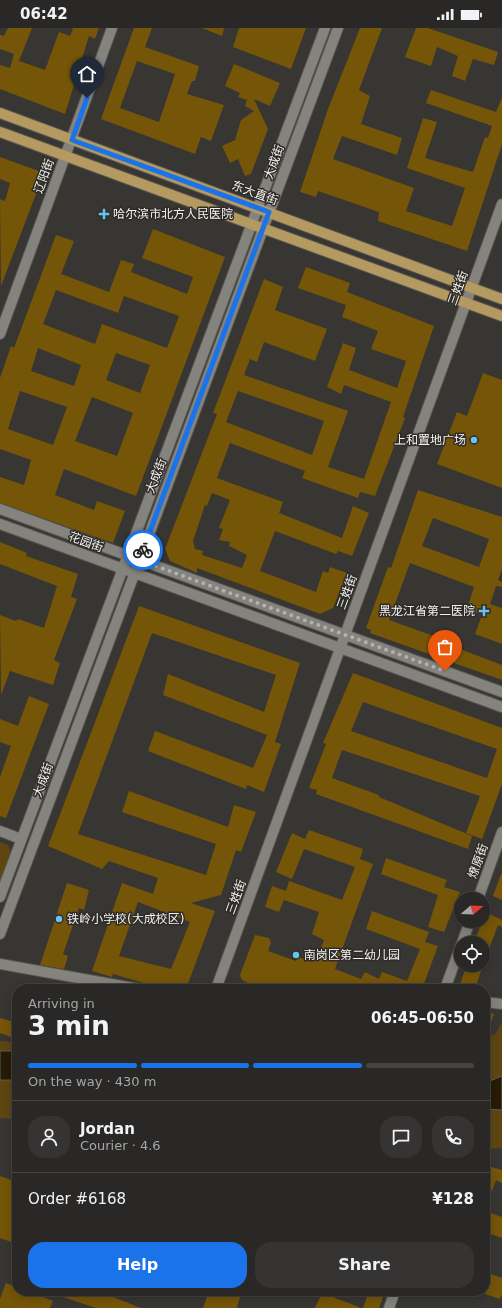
<!DOCTYPE html>
<html lang="en">
<head>
<meta charset="utf-8">
<style>
	body { margin:0; font-family:"DejaVu Sans","Noto Sans SC",sans-serif; background:#363432; color:#f1f3f6; height:100vh; display:flex; flex-direction:column; font-size:15px; white-space:nowrap }
	* { box-sizing:border-box; margin:0 }
	p { font-size:13px; color:#a5a6a7 }
	.icon { flex:none; width:22px; height:22px; fill:none; stroke:currentColor; stroke-width:2; stroke-linecap:round; stroke-linejoin:round }
	.map { position:relative; flex:1; overflow:hidden }
	.side { position:absolute; left:12px; top:956px; width:478px; height:312px; display:flex; flex-direction:column; background:#2a2826; border-radius:16px; box-shadow:0 2px 10px #0003,0 0 0 1px #464443 }
	.side>* { flex:none }
	.needle { width:26px; rotate:71deg }
	.fabs { position:absolute; left:454px; top:864px; display:grid; gap:8px }
	.fabs a { display:grid; place-items:center; width:36px; height:36px; border-radius:50%; background:#2a2826; box-shadow:0 2px 10px #0003,0 0 0 1px #464443; font-size:20px }
	.pin { position:absolute; display:grid; place-items:center; width:34px; height:34px; color:#fff; margin:-41px -17px; border-radius:50% 50% 50% 0; rotate:-45deg; box-shadow:0 0 4px #0007 }
	.pin .icon { rotate:45deg }
	.courier { position:absolute; display:grid; place-items:center; width:40px; height:40px; margin:-20px; border:3px solid #1a73e8; border-radius:50%; background:#fff; color:#222; box-shadow:0 1px 5px #0007 }
	.summary em { font-style:normal; font-weight:700 }
	.summary div { display:flex; flex-direction:column-reverse }
	.summary { display:flex; align-items:center; justify-content:space-between; height:68px; padding:0 16px }
	h1 { font-size:26px; font-weight:700; line-height:30px }
	.bar { display:grid; grid-template-columns:repeat(4,1fr); gap:6px 4px; align-content:center; height:48px; padding:0 16px }
	.bar i { height:5px; border-radius:3px; background:#464443 }
	.bar .active { background:#1a73e8 }
	.bar p { grid-column:span 4 }
	.line { display:flex; align-items:center; gap:10px; padding:0 16px; border-top:1px solid #464443 }
	.line div { flex:1 }
	.round { display:grid; place-items:center; flex:none; width:42px; height:42px; border-radius:16px; background:#363432 }
	.button { display:flex; gap:8px; margin-top:auto; padding:8px 16px }
	.button a { flex:1; height:46px; border-radius:16px; background:#1a73e8; color:#fff; font-size:16px; font-weight:700; line-height:46px; text-align:center }
	.button a+a { background:#363432; color:#f1f3f6 }
	.status { display:flex; justify-content:space-between; align-items:center; height:28px; padding:0 20px; background:#2a2826; direction:ltr }
	.status svg { height:11px; fill:currentColor }
	.map>svg:first-child { display:block }
	.green { fill:#5e4613 }
	.water { fill:#251b06; stroke:#635c4c }
	.building { fill:#755507; fill-rule:evenodd }
	.lines { fill:none; stroke-linecap:round; stroke-linejoin:round }
	.minor-casing { stroke:#575551; stroke-width:12 }
	.tertiary-casing { stroke:#575551; stroke-width:12 }
	.secondary-casing { stroke:#575551; stroke-width:12 }
	.primary-casing { stroke:#575551; stroke-width:12 }
	.minor { stroke:#85837e; stroke-width:10 }
	.tertiary { stroke:#85837e; stroke-width:10 }
	.secondary { stroke:#85837e; stroke-width:10 }
	.primary { stroke:#b49960; stroke-width:10 }
	.done { stroke:#b3b1ae; stroke-width:4; stroke-dasharray:0 7.2 }
	.route { stroke:#1a73e8; stroke-width:5 }
	.poi-dot { fill:#69c3f1; stroke:#2e2c28; stroke-width:1.5 }
	.labels { text-anchor:middle; stroke-width:3; stroke-linejoin:round; paint-order:stroke }
	.street-label { font-size:12px; fill:#f5f3f0; stroke:#2e2c28 }
	.poi-label { font-size:12px; fill:#f5f3f0; stroke:#2e2c28; text-anchor:start }
</style>
</head>
<body>
<div class="status"><b>06:42</b><svg viewBox="0 0 49 12"><path d="M0 12V9h3v3zM5 12V6h3v6zM10 12V3h3v9zM15 12V0h3v12zM26 1h20v11H26zM47 4h2v5h-2z"/></svg></div>
<div class="map">
<svg width="502" height="1280" viewBox="0 0 502 1280">
	<rect width="100%" height="100%" fill="#383632"/>
	<path class="green" d="M0,814L8,817L12,828L0,860Z
		M502,994V1120L485,1121V1005L495,1007Z
		M17,1008V1091L0,1090V1013L11,1014Z"/>
	<path class="water" d="M0,1023H16L17,1052H0Z
		M502,1048V1082L485,1081V1055Z"/>
	<path class="building" d="M8,0H32L19,33L45,42L59,4L70,8L73,1L70,0H99L95,11L89,8L65,86L0,61V37L10,40L14,26L0,21V7L4,8Z
		M134,0H152L145,19L199,38L195,53H192L187,66L224,77L211,113L201,109L195,126L101,91ZM137,33L175,46L159,94L120,80Z
		M202,0H224L222,8Z
		M239,0H306L291,41L233,19Z
		M360,0H382L359,62L370,68L361,96L402,110L397,127L342,108L333,131L414,160L406,183L452,198L465,160L407,140L423,90L437,94L425,130L473,144L485,109L488,110L492,98L426,75L431,62L496,84L502,70V116L467,223L378,193L379,184L318,163L316,169L300,164L328,81Z
		M416,0H428L498,24L494,37L473,31L465,53L452,48L458,28L437,19L431,38L405,29Z
		M234,36L280,55L270,78L254,71L268,101L251,146L245,148L238,131L230,135L222,118L235,112L241,92L254,83L245,78L247,72L238,69L240,65L225,58Z
		M0,129L44,145L1,258L0,171L5,173L10,155L0,151Z
		M153,201L225,229L136,468L64,441L55,467L94,482L97,473L125,483L113,515L0,475V449L24,457L31,432L0,421V350L11,318L14,320L56,207L74,213L61,246L109,264L121,232L134,236L131,244L187,266L193,249L142,230ZM56,262L118,285L124,268L179,288L167,320L102,296L95,316L43,296ZM38,320L81,337L74,358L31,343ZM116,325L150,337L140,365L106,352ZM20,363L67,379L53,417L8,401ZM92,369L133,385L117,428L75,413Z
		M306,239L350,255L347,264L434,298L403,389L405,390L375,468L360,464L358,470L302,450L305,443L230,415L217,450L283,474L279,485L342,510L353,478L369,485L352,528L338,523L336,526L275,503L260,543L316,564L323,543L328,545L330,539L347,545L333,580L320,586L197,540V545L170,533L165,521L217,386L213,385L264,251L283,259L275,282L327,301L315,333L264,314L257,334L250,331L244,347L348,383L328,439L364,451L391,374L344,357L341,366L327,359L343,315L356,320L349,342L397,360L406,333L371,321L378,303L342,289L346,277L298,260ZM238,363L324,393L312,427L226,394ZM212,465L230,472L219,500L223,501L219,512L230,514L229,518L247,527L242,540L202,527L203,523L195,521L193,513L205,477L207,478Z
		M483,345L502,352V460L437,436L457,384L467,388Z
		M418,462L502,489V541L498,552L502,554V559L496,558L490,576L502,580V616L475,606L482,587L467,581L474,559L410,535L389,592L445,612L444,615L502,637V652L370,605L371,602L366,600L388,539L391,540ZM433,490L489,511L479,539L422,518Z
		M0,514L27,525L26,528L78,546L71,569L77,571L54,632L60,635L53,657L10,643L1,667L0,587L16,593L18,591L44,600L57,558L0,536Z
		M139,578L300,635L275,714L281,716L264,764L247,757L246,761L148,723L155,703L253,740L267,707L163,667L168,646L264,684L276,647L152,605L78,806L206,847L216,816L122,784L129,763L228,799L234,777L256,784L241,824L236,822L221,867L191,875L215,883L186,961H164L113,946L112,949L92,943L122,855L153,866L158,850L109,833L102,841L48,818ZM138,874L190,894L171,941L119,928Z
		M353,645L502,700V756L482,811L466,805L480,768L342,722L332,750L379,767V769L472,808L468,821L316,766L317,762L309,760L326,716L323,715ZM363,674L497,721L487,750L351,703Z
		M29,668L49,676L6,790L0,788V749L11,718L0,714V691L18,698Z
		M309,802L363,821L360,831L373,836L335,941L361,951L365,944L379,951L382,944L407,953L420,921L366,901L372,883L429,904L425,914L438,918L422,961L413,958L412,961H344L330,955L328,959L253,958L242,952L240,947L255,907L269,910L271,915L268,923L296,933L297,929L314,933L315,927L318,928L324,912L312,906L319,884L284,872L279,884L265,879L272,858L286,863L289,853L342,872L355,839L304,821L292,851L276,844L292,805L305,811Z
		M386,830L447,852L444,859L460,864L444,904L428,899L438,867L381,846Z
		M501,846H502V872L493,868Z
		M67,855L89,862L84,882L79,880L63,926L68,928L64,941L40,937Z
		M485,884L502,892V899L498,897L489,921L483,919V915H474Z
		M467,937H483L475,961H458Z
		M485,983L494,986L486,1009H485Z
		M0,990L17,995L14,1010L0,1005Z
		M485,1137L502,1142V1155L496,1152L492,1163L485,1160Z
		M0,1148L17,1154V1207L14,1215L0,1210Z
		M485,1183L502,1189V1210L485,1204Z
		M485,1244L502,1250V1266L500,1271L485,1266Z
		M6,1255L17,1259V1263H28L53,1273L50,1280H0V1271Z
		M66,1263H98L141,1280H96L63,1269Z
		M209,1263H223L240,1269L237,1280H203Z
		M369,1263H385L379,1280H363Z
		M322,1265L359,1279V1280H315Z"/>
	<g class="lines">
		<defs>
			<path id="minor" d="M485,974L502,976"/>
			<path id="tertiary" d="M0,306L112,0
				M0,803L21,811
				M478,871L502,804
				M462,915L470,893
				M0,936L139,961
				M216,961L502,176
				M445,961L461,917
				M389,1280L395,1263"/>
			<path id="secondary" d="M0,481L502,664
				M0,496L502,679
				M0,869L325,0
				M0,906L338,0"/>
			<path id="primary" d="M0,85L502,271
				M0,104L502,288"/>
		</defs>
		<use href="#minor" class="minor-casing"/>
		<use href="#tertiary" class="tertiary-casing"/>
		<use href="#secondary" class="secondary-casing"/>
		<use href="#primary" class="primary-casing"/>
		<use href="#minor" class="minor"/>
		<use href="#tertiary" class="tertiary"/>
		<use href="#secondary" class="secondary"/>
		<use href="#primary" class="primary"/>
	</g>
	<g class="lines">
		<path class="done" d="M143,522L139,532L445,643"/>
		<path class="route" d="M87,70L72,112L269,184L143,522"/>
	</g>
	<g class="poi-dot">
		<path d="M102 180h4v4h4v4h-4v4h-4v-4h-4v-4h4z"/>
		<circle cx="474" cy="412" r="4"/>
		<path d="M482 577h4v4h4v4h-4v4h-4v-4h-4v-4h4z"/>
		<circle cx="59" cy="891" r="4"/>
		<circle cx="296" cy="927" r="4"/>
	</g>
	<g class="labels">
		<g class="street-label">
			<text transform="translate(274 134) rotate(-70)" y="4">大成街</text>
			<text transform="translate(44 148) rotate(-70)" y="4">辽阳街</text>
			<text transform="translate(255 165) rotate(20)" y="4">东大直街</text>
			<text transform="translate(458 260) rotate(-70)" y="4">三姓街</text>
			<text transform="translate(156 448) rotate(-69)" y="4">大成街</text>
			<text transform="translate(86 514) rotate(20)" y="4">花园街</text>
			<text transform="translate(347 564) rotate(-70)" y="4">三姓街</text>
			<text transform="translate(43 752) rotate(-70)" y="4">大成街</text>
			<text transform="translate(478 833) rotate(-70)" y="4">燎原街</text>
			<text transform="translate(236 869) rotate(-70)" y="4">三姓街</text>
		</g>
		<g class="poi-label">
			<text x="113" y="190">哈尔滨市北方人民医院</text>
			<text x="466" y="416" text-anchor="end">上和置地广场</text>
			<text x="475" y="587" text-anchor="end">黑龙江省第二医院</text>
			<text x="67" y="895">铁岭小学校(大成校区)</text>
			<text x="304" y="931">南岗区第二幼儿园</text>
		</g>
	</g>
</svg>
<div class="fabs">
<a><svg class="needle" viewBox="-14 -14 28 28"><path d="M0-13l5 13h-10z" fill="#e53935"/><path d="M0 13l5-13h-10z" fill="#a5a6a7"/></svg></a>
<a><svg class="icon" aria-label="locate" viewBox="0 0 24 24"><circle cx="12" cy="12" r="6"/><path d="M12 2v4M12 18v4M2 12h4M18 12h4"/></svg></a>
</div>
<div class="pin" style="left:445px;top:643px;background:#ea580c"><svg class="icon" aria-label="bag" viewBox="0 0 24 24"><path d="M5 8h14l-1 12H6zM9 8a3 3 0 0 1 6 0"/></svg></div>
<div class="pin" style="left:87px;top:70px;background:#1f2937"><svg class="icon" aria-label="home" viewBox="0 0 24 24"><path d="M3 11l9-7 9 7M6 9v11h12V9"/></svg></div>
<div class="courier" style="left:143px;top:522px"><svg class="icon" aria-label="bike" viewBox="0 0 24 24"><circle cx="6" cy="16" r="4"/><circle cx="18" cy="16" r="4"/><path d="M6 16l4-8h5l3 8M10 8l3 8H6M13 5h3"/></svg></div>
<section class="side">
<div class="summary"><div><h1>3 min</h1><p>Arriving in</p></div><em>06:45–06:50</em></div>
<div class="bar"><i class="active"></i><i class="active"></i><i class="active"></i><i></i><p>On the way · 430 m</p></div>
<div class="line" style="height:72px"><a class="round"><svg class="icon" aria-label="person" viewBox="0 0 24 24"><circle cx="12" cy="8" r="4"/><path d="M4 21q1-7 8-7t8 7"/></svg></a><div><b>Jordan</b><p>Courier · 4.6</p></div><a class="round"><svg class="icon" aria-label="chat" viewBox="0 0 24 24"><path d="M4 5h16v11H9l-5 4z"/></svg></a><a class="round"><svg class="icon" aria-label="phone" viewBox="0 0 24 24"><path d="M5 4h4l2 5-3 2q2 4 5 5l2-3 5 2v4C11 20 4 13 5 4z"/></svg></a></div>
<div class="line" style="height:52px"><div>Order #6168</div><b>¥128</b></div>
<div class="button"><a>Help</a><a>Share</a></div>
</section>
</div>
</body>
</html>
